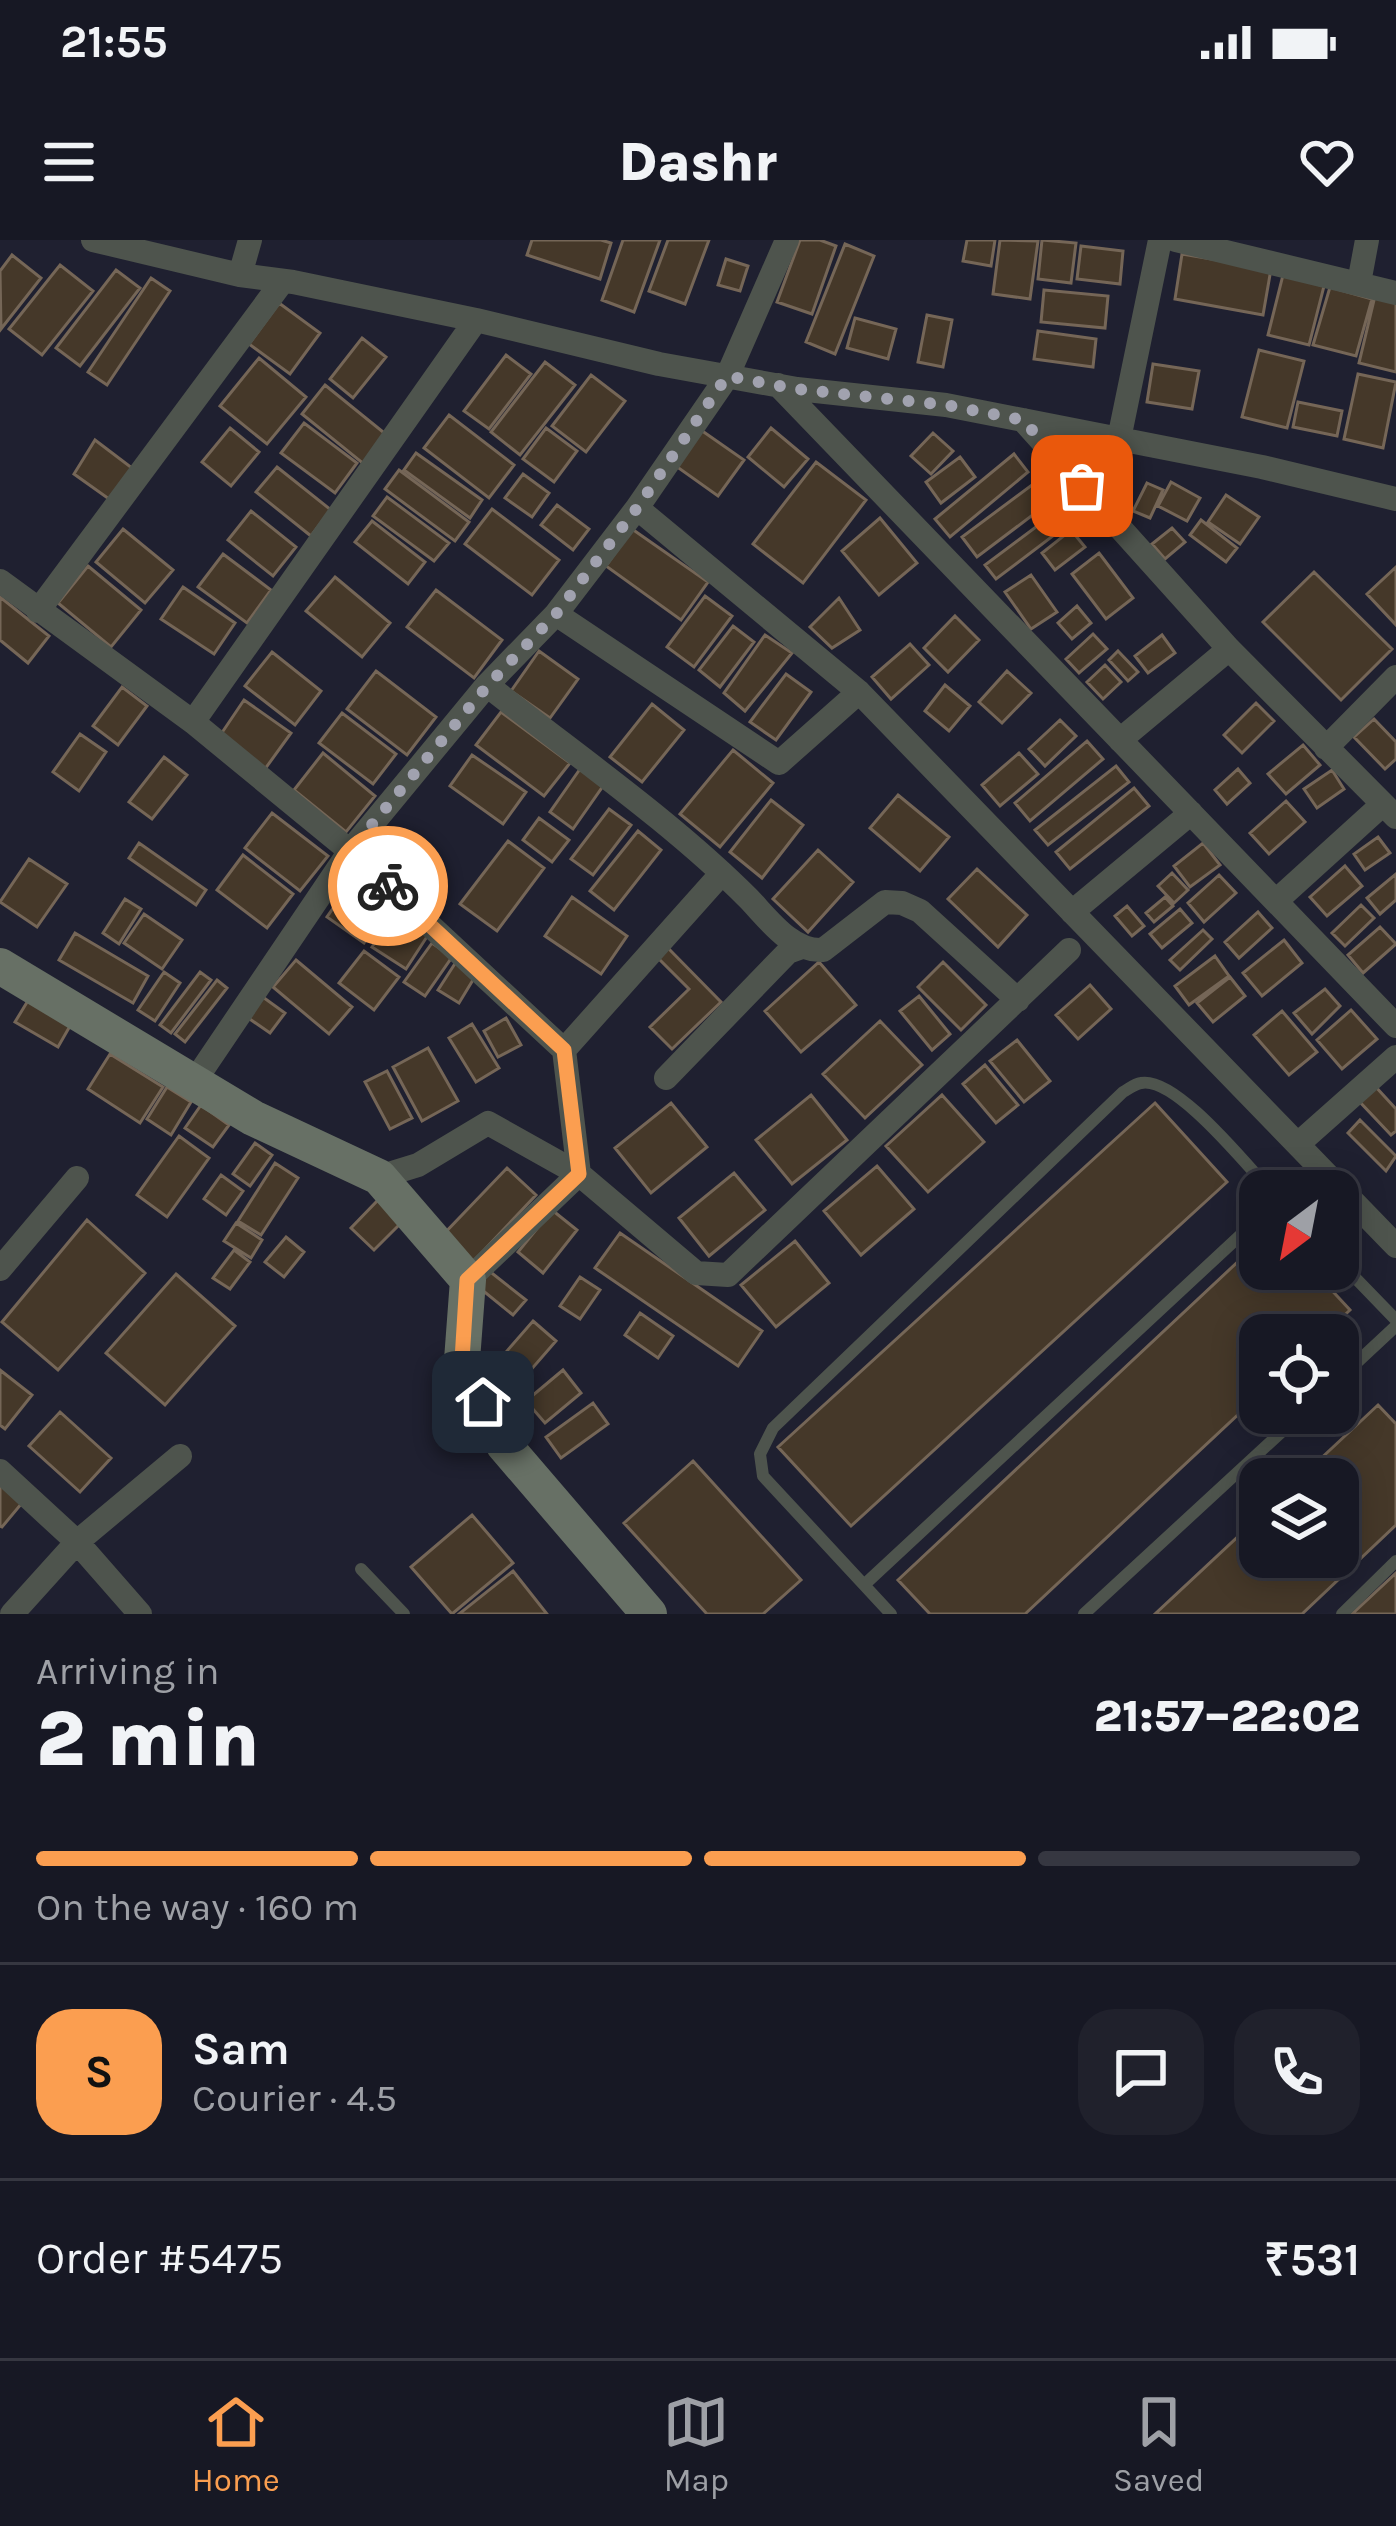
<!DOCTYPE html>
<html lang="en">
<head>
<meta charset="utf-8">
<style>
	body { margin:0; font-family:Karla,sans-serif; background:#20212c; color:#f1f3f6; height:100vh; display:flex; flex-direction:column; font-size:45px; white-space:nowrap }
	* { box-sizing:border-box; margin:0 }
	p { font-size:39px; color:#9ea0a6 }
	.icon { flex:none; width:66px; height:66px; fill:none; stroke:currentColor; stroke-width:2; stroke-linecap:round; stroke-linejoin:round }
	.map { position:relative; height:1374px; overflow:hidden }
	.drawer { display:flex; flex-direction:column; background:#171824; flex:1 }
	.drawer>* { flex:none }
	.needle { width:78px; rotate:212deg }
	.tools { position:absolute; left:1239px; top:930px; display:grid; gap:24px }
	.tools a { display:grid; place-items:center; width:120px; height:120px; border-radius:24px; background:#171824; box-shadow:0 6px 30px #0003,0 0 0 3px #363741; font-size:60px }
	.pin { position:absolute; display:grid; place-items:center; width:102px; height:102px; color:#fff; margin:-51px; border-radius:24px; box-shadow:0 6px 18px #0006 }
	.courier { position:absolute; display:grid; place-items:center; width:120px; height:120px; margin:-60px; border:9px solid #fb9e50; border-radius:50%; background:#fff; color:#222; box-shadow:0 3px 15px #0007 }
	.overview em { font-style:normal; font-weight:800 }
	.overview div { display:flex; flex-direction:column-reverse }
	.overview { display:flex; align-items:center; justify-content:space-between; height:204px; padding:0 36px }
	h1 { font-size:78px; font-weight:800; line-height:90px }
	.bar { display:grid; grid-template-columns:repeat(4,1fr); gap:18px 12px; align-content:center; height:144px; padding:0 36px }
	.bar i { height:15px; border-radius:9px; background:#363741 }
	.bar .on { background:#fb9e50 }
	.bar p { grid-column:span 4 }
	.line { display:flex; align-items:center; gap:30px; padding:0 36px; border-top:3px solid #363741 }
	.line div { flex:1 }
	.round { display:grid; place-items:center; flex:none; width:126px; height:126px; border-radius:36px; background:#20212c }
	.status { display:flex; justify-content:space-between; align-items:center; height:84px; padding:0 60px; background:#171824; direction:ltr }
	.status svg { height:33px; fill:currentColor }
	header { display:flex; justify-content:space-between; align-items:center; height:156px; padding:0 36px; background:#171824; font-size:54px; font-weight:800 }
	.tabs { display:flex; justify-content:space-around; align-items:center; height:168px; border-top:3px solid #363741; background:#171824; font-size:33px; color:#9ea0a6 }
	.tabs a { display:grid; justify-items:center; gap:6px }
	.tabs .on { color:#fb9e50 }
	.map>svg:first-child { display:block }
	.building { fill:#453829; stroke:#756657; stroke-width:3 }
	.lines { fill:none; stroke-linecap:round; stroke-linejoin:round }
	.lane { stroke:#4e544d; stroke-width:12 }
	.street { stroke:#4e544d; stroke-width:24 }
	.secondary { stroke:#677065; stroke-width:36 }
	.done { stroke:#a1a2af; stroke-width:12; stroke-dasharray:0 21.6 }
	.route { stroke:#fb9e50; stroke-width:15 }
</style>
</head>
<body>
<div class="status"><b>21:55</b><svg viewBox="0 0 49 12"><path d="M0 12V9h3v3zM5 12V6h3v6zM10 12V3h3v9zM15 12V0h3v12zM26 1h20v11H26zM47 4h2v5h-2z"/></svg></div>
<header><svg class="icon" aria-label="menu" viewBox="0 0 24 24"><path d="M4 6h16M4 12h16M4 18h16"/></svg>Dashr<svg class="icon" aria-label="heart" viewBox="0 0 24 24"><path d="M12 20l-8-8c-3-5 5-10 8-4 3-6 11-1 8 4z"/></svg></header>
<div class="map">
<svg width="1396" height="1374" viewBox="0 0 1396 1374">
	<rect width="100%" height="100%" fill="#1f2030"/>
	<path class="building" d="M532,0H601L611,3L600,39L527,15Z
		M623,0H660L634,72L602,60Z
		M668,0H709L685,64L649,51Z
		M800,0H820L836,6L812,74L777,62Z
		M967,0H995L991,26L963,21Z
		M1000,0L1038,1L1030,59L993,54Z
		M1042,0L1076,3L1071,43L1038,39Z
		M845,4L874,16L835,114L806,102Z
		M1081,6L1123,11L1120,44L1077,39Z
		M1182,14L1271,29L1263,75L1175,59Z
		M12,15L41,38L1,89L0,31Z
		M726,19L748,26L740,51L718,45Z
		M60,25L93,51L42,115L9,89Z
		M116,30L140,48L80,126L56,108Z
		M1283,35L1324,46L1309,105L1268,95Z
		M151,38L170,51L107,145L88,132Z
		M1330,47L1372,59L1356,116L1313,105Z
		M1044,50L1108,56L1105,88L1041,82Z
		M1375,56L1396,61V132L1359,123Z
		M279,63L320,93L290,134L249,104Z
		M927,75L952,80L943,127L918,122Z
		M855,78L896,89L888,119L847,108Z
		M1038,91L1096,99L1093,127L1034,119Z
		M362,98L386,117L353,158L330,139Z
		M1259,110L1304,121L1287,188L1242,177Z
		M506,115L531,134L489,189L464,171Z
		M259,118L306,157L267,204L220,166Z
		M545,122L575,145L520,215L491,192Z
		M1153,124L1199,131L1192,169L1147,162Z
		M1358,134L1396,142L1383,208L1344,199Z
		M591,135L625,161L586,212L552,186Z
		M325,145L388,196L365,225L302,174Z
		M1298,162L1342,171L1337,196L1293,187Z
		M449,175L514,225L489,258L424,208Z
		M304,183L357,223L335,253L281,213Z
		M230,188L259,212L231,246L202,222Z
		M546,188L577,211L554,242L523,219Z
		M698,188L744,220L718,256L673,224Z
		M771,188L808,219L784,247L748,217Z
		M933,193L953,211L931,234L911,216Z
		M95,200L132,228L109,259L74,234Z
		M416,213L482,260L470,278L404,230Z
		M1014,214L1028,232L950,297L935,279Z
		M960,217L975,237L941,263L926,242Z
		M816,222L866,260L803,343L753,304Z
		M277,227L331,270L311,296L256,252Z
		M399,230L469,282L455,301L385,249Z
		M523,234L549,253L532,277L505,258Z
		M1044,236L1059,255L977,317L962,297Z
		M1171,242L1200,258L1187,281L1158,266Z
		M1147,243L1163,250L1150,278L1133,271Z
		M1226,255L1259,277L1240,304L1208,282Z
		M387,257L449,303L434,321L373,276Z
		M557,265L589,289L573,310L541,285Z
		M492,269L559,320L532,355L465,304Z
		M1060,269L1070,283L996,339L985,325Z
		M251,271L296,307L273,336L228,300Z
		M880,278L917,323L879,355L842,311Z
		M1201,280L1237,308L1226,322L1190,295Z
		M372,281L425,322L408,344L355,302Z
		M1172,288L1185,302L1165,319L1152,304Z
		M123,289L173,330L145,363L96,322Z
		M632,289L708,342L681,380L606,326Z
		M1071,290L1085,307L1055,330L1042,313Z
		M1099,313L1133,358L1106,379L1072,334Z
		M223,314L271,350L247,383L198,347Z
		M88,326L141,370L111,407L58,363Z
		M1396,327V385L1367,354Z
		M1314,332L1392,409L1341,460L1263,382Z
		M1031,335L1057,372L1031,389L1005,352Z
		M335,337L390,383L362,417L306,371Z
		M183,347L235,383L214,414L161,379Z
		M436,350L502,400L474,438L407,387Z
		M705,356L732,376L694,427L667,407Z
		M0,357L49,396L28,423L0,400Z
		M839,358L860,390L832,408L810,387Z
		M1077,366L1091,383L1072,399L1058,383Z
		M955,376L979,400L948,432L924,408Z
		M733,386L754,402L720,447L699,430Z
		M1093,394L1107,409L1079,433L1066,419Z
		M765,395L792,413L745,471L724,453Z
		M1162,395L1175,413L1148,433L1135,416Z
		M910,404L929,425L891,459L872,437Z
		M539,411L578,439L550,478L511,451Z
		M1118,411L1138,432L1128,441L1109,420Z
		M272,412L321,451L295,485L245,446Z
		M1105,425L1121,442L1103,459L1087,442Z
		M376,431L436,477L407,515L347,469Z
		M1007,431L1031,453L1002,483L979,462Z
		M786,434L811,452L776,500L750,482Z
		M945,445L970,466L949,491L925,471Z
		M122,447L147,466L118,505L93,486Z
		M244,460L291,493L265,529L219,497Z
		M1256,463L1274,481L1242,513L1224,495Z
		M652,464L684,490L642,542L610,517Z
		M501,472L570,523L544,556L476,505Z
		M342,473L396,514L373,544L319,503Z
		M1374,479L1396,502V519L1385,529L1354,497Z
		M1060,480L1076,496L1045,526L1029,509Z
		M80,494L106,512L79,551L53,532Z
		M1087,501L1103,519L1030,581L1015,563Z
		M1303,505L1320,525L1286,554L1268,534Z
		M733,510L773,543L720,607L680,574Z
		M323,513L375,556L346,592L294,550Z
		M1019,513L1038,534L1000,566L982,545Z
		M472,515L526,552L503,584L450,546Z
		M164,517L187,535L152,579L129,562Z
		M1116,526L1129,542L1048,605L1035,590Z
		M580,529L603,546L573,589L550,572Z
		M1238,529L1250,543L1227,564L1215,550Z
		M1332,530L1344,549L1317,568L1304,549Z
		M1134,548L1149,566L1070,629L1056,612Z
		M898,555L949,597L920,631L870,588Z
		M771,560L803,585L762,638L730,612Z
		M1286,561L1305,582L1269,614L1250,593Z
		M609,569L631,585L593,635L571,619Z
		M272,573L328,616L300,651L245,608Z
		M539,578L569,600L552,622L523,600Z
		M638,591L661,610L614,670L590,651Z
		M1378,597L1390,613L1365,630L1354,614Z
		M508,601L544,628L497,691L460,664Z
		M139,603L206,650L196,665L129,618Z
		M1203,603L1220,625L1190,647L1174,626Z
		M818,610L853,642L808,692L773,659Z
		M243,615L293,654L267,688L217,650Z
		M29,619L67,644L37,687L0,662Z
		M1345,626L1362,646L1327,676L1310,657Z
		M977,629L1027,675L998,707L948,659Z
		M1172,633L1188,650L1174,663L1158,646Z
		M1396,634V660L1380,674L1367,658Z
		M356,635L393,662L364,703L327,677Z
		M1219,635L1236,653L1204,682L1188,663Z
		M572,657L627,696L601,734L545,696Z
		M1165,657L1173,666L1154,682L1146,673Z
		M125,659L141,669L119,704L103,693Z
		M1361,665L1374,678L1345,706L1332,693Z
		M1127,666L1144,686L1132,696L1115,676Z
		M1180,669L1192,683L1162,708L1150,694Z
		M397,670L430,692L406,729L372,707Z
		M1258,672L1272,688L1239,718L1225,702Z
		M144,674L182,700L162,729L124,703Z
		M1380,687L1396,704L1363,733L1348,715Z
		M1203,690L1212,699L1180,730L1170,720Z
		M75,693L148,736L133,763L59,720Z
		M1284,700L1302,723L1262,756L1243,733Z
		M432,703L452,717L425,756L404,742Z
		M667,707L721,762L672,809L650,787L689,749L657,717Z
		M364,711L399,737L374,770L339,743Z
		M1215,716L1229,736L1189,765L1175,746Z
		M296,720L352,767L329,794L273,747Z
		M456,722L476,735L459,763L438,750Z
		M819,722L856,765L801,812L765,771Z
		M943,722L986,765L961,790L918,747Z
		M164,732L180,743L155,781L138,770Z
		M200,732L211,740L171,793L160,785Z
		M1230,737L1245,756L1213,782L1197,763Z
		M217,740L227,748L185,802L175,794Z
		M1090,745L1111,769L1078,799L1056,775Z
		M1325,749L1340,766L1312,794L1294,773Z
		M32,754L74,779L58,807L15,782Z
		M260,755L285,773L270,793L244,775Z
		M919,756L950,794L932,810L900,771Z
		M1351,770L1377,799L1342,829L1317,800Z
		M1282,771L1317,812L1289,835L1254,795Z
		M506,778L521,805L498,817L484,791Z
		M880,781L922,825L865,878L823,834Z
		M472,784L499,828L476,842L449,798Z
		M1017,800L1050,841L1024,862L990,821Z
		M428,808L458,861L422,881L393,827Z
		M110,814L163,847L140,883L88,849Z
		M985,825L1018,865L996,883L963,844Z
		M387,831L412,878L390,889L365,842Z
		M1374,845L1396,869V891L1391,895L1358,860Z
		M167,847L191,862L171,895L147,879Z
		M811,855L847,900L792,944L756,900Z
		M942,855L984,902L928,952L886,906Z
		M671,863L707,907L651,953L615,908Z
		M1155,863L1227,942L851,1286L778,1207Z
		M201,865L229,885L213,907L185,888Z
		M1360,880L1396,916L1386,931L1348,893Z
		M179,896L209,918L167,977L137,955Z
		M255,903L272,915L250,946L233,934Z
		M275,923L298,938L261,995L238,981Z
		M877,926L914,969L861,1015L824,971Z
		M507,928L536,955L470,1025L440,998Z
		M734,933L765,970L709,1016L679,978Z
		M221,935L243,951L226,975L204,959Z
		M381,957L404,980L374,1010L351,988Z
		M552,970L577,990L543,1033L518,1012Z
		M87,980L145,1033L58,1130L2,1082Z
		M236,983L262,1000L251,1018L224,1001Z
		M620,993L762,1091L738,1126L595,1028Z
		M286,997L304,1012L284,1037L265,1022Z
		M795,1001L829,1043L776,1087L741,1045Z
		M1260,1001V1029H1312L1350,1070L1323,1095H1260V1154L1025,1374H930L898,1340Z
		M234,1010L250,1022L230,1049L213,1038Z
		M488,1030L526,1060L513,1075L476,1045Z
		M176,1034L235,1086L165,1165L106,1113Z
		M580,1037L600,1050L580,1079L560,1066Z
		M640,1073L673,1096L658,1118L625,1095Z
		M533,1081L556,1101L523,1139L500,1119Z
		M0,1130L32,1155L5,1189L0,1185Z
		M563,1130L581,1153L545,1183L526,1161Z
		M593,1163L608,1184L561,1218L546,1197Z
		M1378,1165L1396,1184V1285L1302,1374H1155L1260,1276V1317H1338V1239H1299Z
		M60,1172L111,1218L80,1252L29,1206Z
		M693,1221L801,1340L763,1374H707L624,1283Z
		M0,1244L22,1263L2,1287L0,1286Z
		M472,1275L513,1323L452,1374L411,1327Z
		M513,1331L547,1374H459Z
		M1396,1333V1374H1352Z"/>
	<g class="lines">
		<path class="lane" d="M1338,1020L1396,1080
			M1338,1140L1396,1086
			M361,1329L404,1374
			M864,1345L1260,977
			M891,1374L763,1236L760,1214L773,1188L1123,852C1129,849 1134,844 1141,843C1176,836 1247,926 1271,951
			M1084,1374L1302,1173
			M1342,1374L1396,1321"/>
		<path class="street" d="M93,0L240,35L293,42L476,80L659,124L797,149L946,165L1262,227L1396,259
			M1176,0L1396,53
			M240,35L250,0
			M1359,43L1367,0
			M778,145L1396,786
			M1023,180L1229,409L1396,577
			M1119,199L1160,0
			M637,268L859,452L1396,1006
			M0,341L193,482L350,611L564,810L579,934
			M38,371L282,42
			M556,374L779,523L859,452
			M487,445C575,515 670,580 749,659C769,680 792,712 823,710L885,662L902,663L920,671L1018,760
			M193,482L476,80
			M1120,500L1229,409
			M1326,508L1396,437
			M1276,661L1383,564
			M1072,672L1191,573
			M564,810L722,633
			M666,838L788,712L802,707
			M194,842L350,611L487,445L556,374L637,268L727,137L787,0
			M1298,904L1396,817
			M379,937L418,925L488,883L579,934L696,1033L728,1035L1069,710
			M0,1029L77,938
			M468,1040L579,934
			M0,1231L77,1302L140,1374
			M12,1374L77,1302L180,1216"/>
		<path class="secondary" d="M0,726L253,878L379,937L468,1040L462,1120L504,1205L649,1374"/>
	</g>
	<g class="lines">
		<path class="done" d="M388,646L350,611L488,445L556,374L637,268L727,136L796,149L946,165L1023,180L1082,246"/>
		<path class="route" d="M388,646L564,810L579,934L467,1040L462,1120L483,1162"/>
	</g>
</svg>
<div class="tools">
<a><svg class="needle" viewBox="-14 -14 28 28"><path d="M0-13l5 13h-10z" fill="#e53935"/><path d="M0 13l5-13h-10z" fill="#9ea0a6"/></svg></a>
<a><svg class="icon" aria-label="locate" viewBox="0 0 24 24"><circle cx="12" cy="12" r="6"/><path d="M12 2v4M12 18v4M2 12h4M18 12h4"/></svg></a>
<a><svg class="icon" aria-label="layers" viewBox="0 0 24 24"><path d="M12 4l9 5-9 5-9-5zM3 14l9 5 9-5"/></svg></a>
</div>
<div class="pin" style="left:1082px;top:246px;background:#ea580c"><svg class="icon" aria-label="bag" viewBox="0 0 24 24"><path d="M5 8h14l-1 12H6zM9 8a3 3 0 0 1 6 0"/></svg></div>
<div class="pin" style="left:483px;top:1162px;background:#1f2937"><svg class="icon" aria-label="home" viewBox="0 0 24 24"><path d="M3 11l9-7 9 7M6 9v11h12V9"/></svg></div>
<div class="courier" style="left:388px;top:646px"><svg class="icon" aria-label="bike" viewBox="0 0 24 24"><circle cx="6" cy="16" r="4"/><circle cx="18" cy="16" r="4"/><path d="M6 16l4-8h5l3 8M10 8l3 8H6M13 5h3"/></svg></div>
</div>
<section class="drawer">
<div class="overview"><div><h1>2 min</h1><p>Arriving in</p></div><em>21:57–22:02</em></div>
<div class="bar"><i class="on"></i><i class="on"></i><i class="on"></i><i></i><p>On the way · 160 m</p></div>
<div class="line" style="height:216px"><b class="round" style="background:#fb9e50;color:#111">S</b><div><b>Sam</b><p>Courier · 4.5</p></div><a class="round"><svg class="icon" aria-label="chat" viewBox="0 0 24 24"><path d="M4 5h16v11H9l-5 4z"/></svg></a><a class="round"><svg class="icon" aria-label="phone" viewBox="0 0 24 24"><path d="M5 4h4l2 5-3 2q2 4 5 5l2-3 5 2v4C11 20 4 13 5 4z"/></svg></a></div>
<div class="line" style="height:156px"><div>Order #5475</div><b>₹531</b></div>
</section>
<nav class="tabs">
<a class="on"><svg class="icon" aria-label="home" viewBox="0 0 24 24"><path d="M3 11l9-7 9 7M6 9v11h12V9"/></svg>Home</a>
<a><svg class="icon" aria-label="map" viewBox="0 0 24 24"><path d="M3 6l6-2 6 2 6-2v14l-6 2-6-2-6 2zM9 4v14M15 6v14"/></svg>Map</a>
<a><svg class="icon" aria-label="saved" viewBox="0 0 24 24"><path d="M7 4h10v16l-5-4-5 4z"/></svg>Saved</a>
</nav>
</body>
</html>
